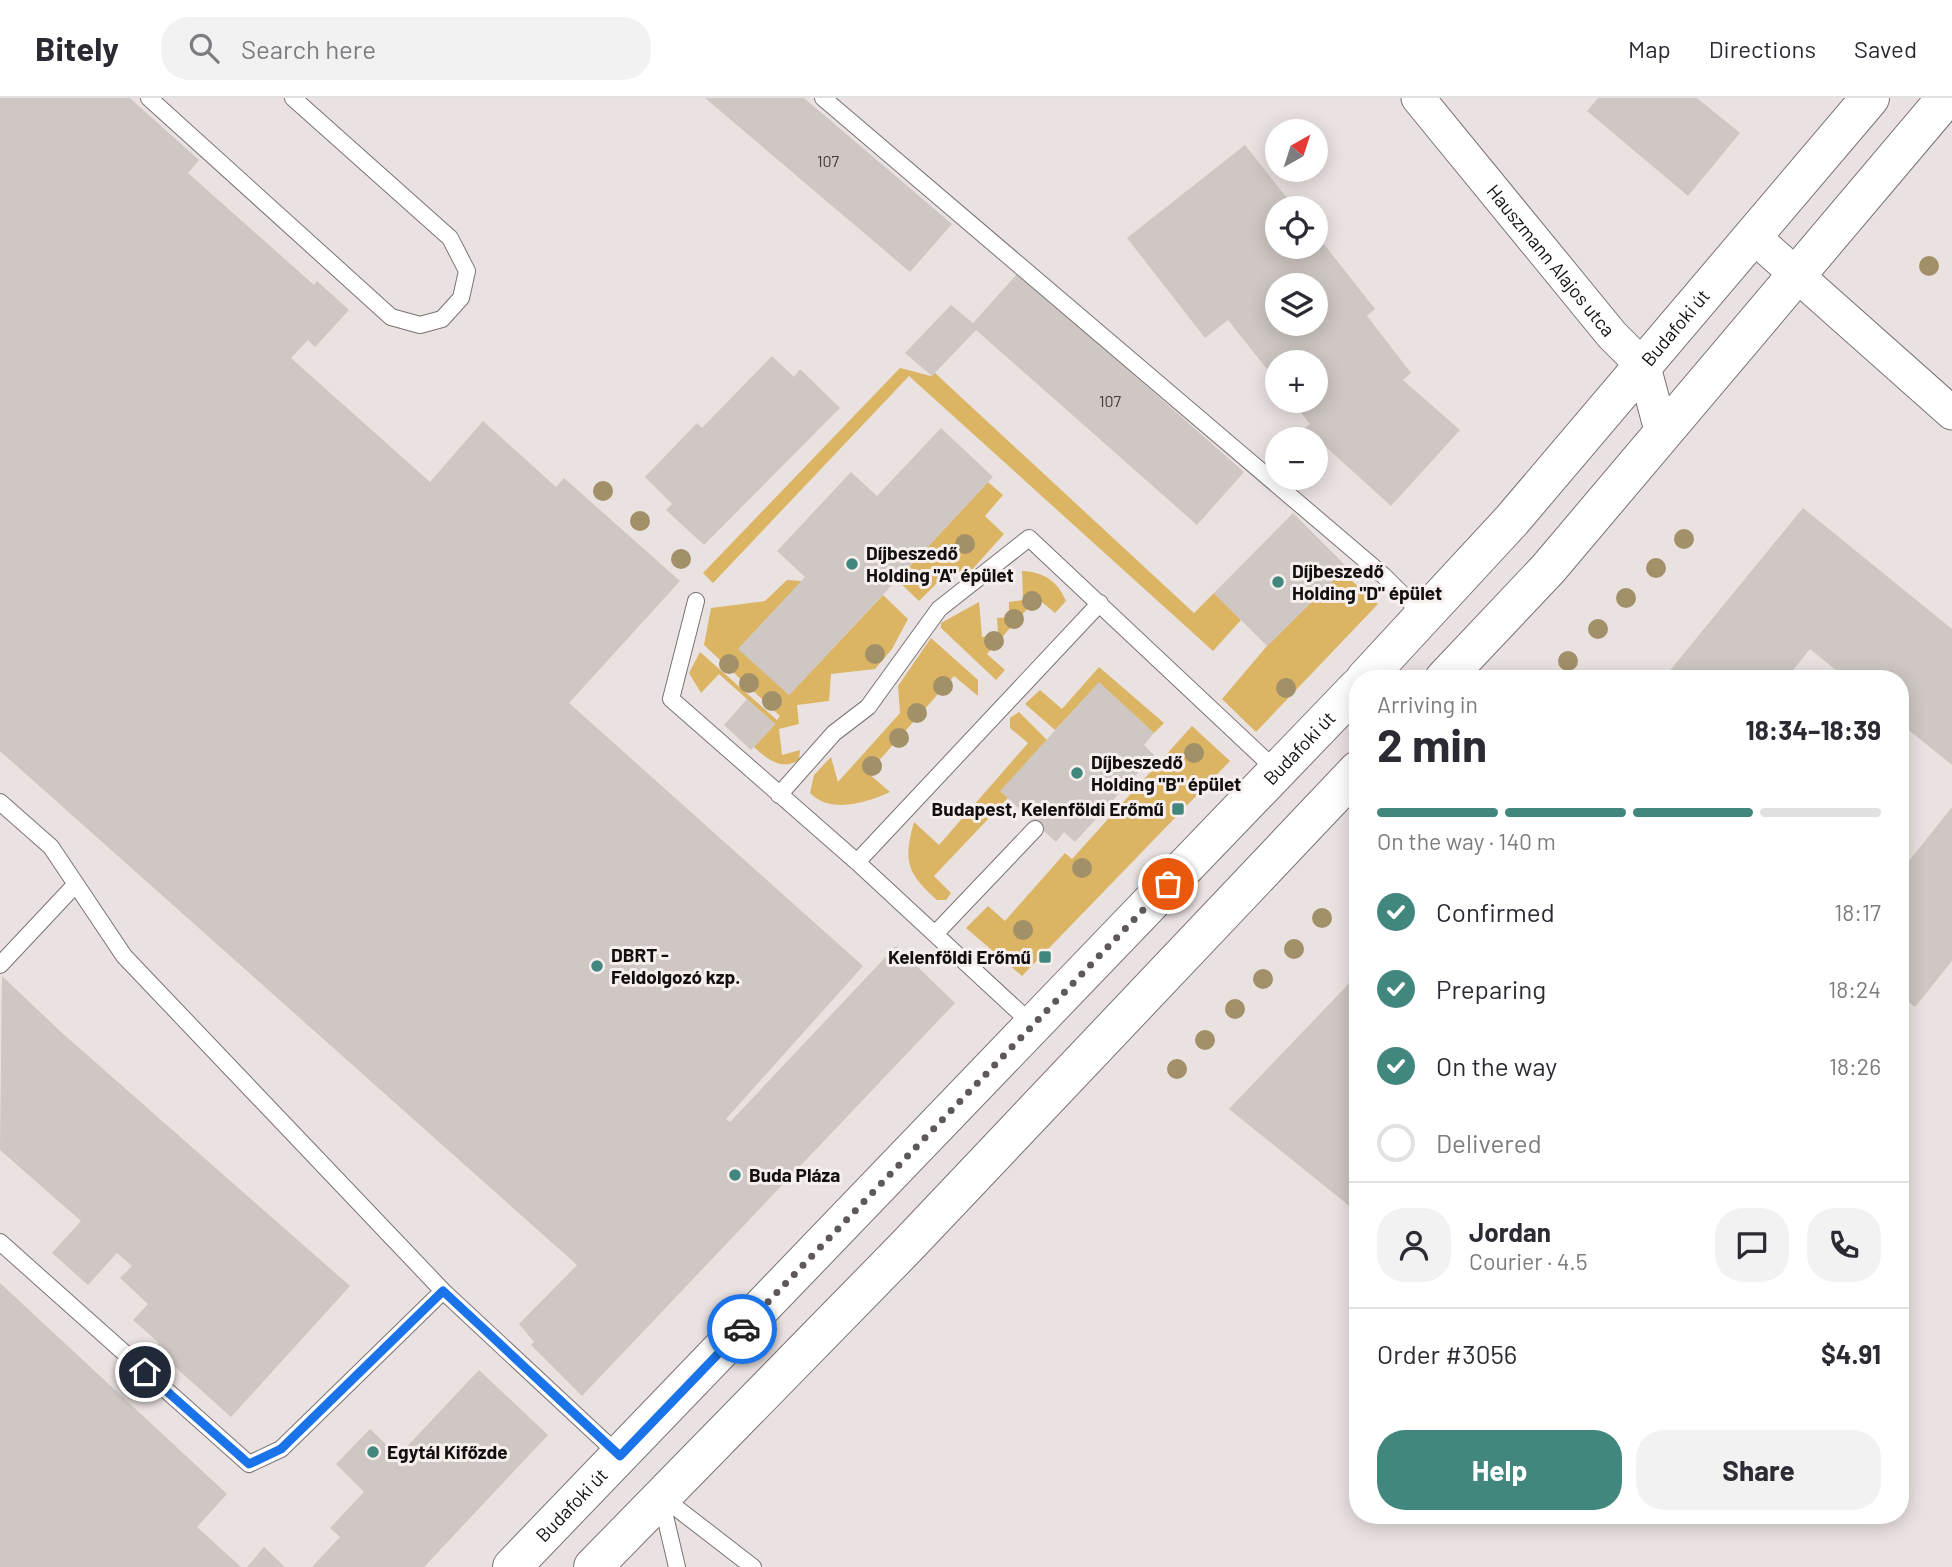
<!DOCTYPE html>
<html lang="en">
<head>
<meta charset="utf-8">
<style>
	body { margin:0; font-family:Barlow,sans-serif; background:#f2f2f3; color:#2b2b33; height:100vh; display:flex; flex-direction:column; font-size:26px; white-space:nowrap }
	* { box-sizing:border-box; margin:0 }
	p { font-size:23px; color:#7c7c81 }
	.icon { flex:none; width:38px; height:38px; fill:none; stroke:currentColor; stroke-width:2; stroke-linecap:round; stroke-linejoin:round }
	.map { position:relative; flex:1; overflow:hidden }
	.drawer { position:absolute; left:1349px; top:572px; width:560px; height:854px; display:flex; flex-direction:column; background:#fff; border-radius:28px; box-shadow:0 4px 18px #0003 }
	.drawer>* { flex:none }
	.needle { width:46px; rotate:39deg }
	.buttons { position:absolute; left:1265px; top:21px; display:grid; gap:14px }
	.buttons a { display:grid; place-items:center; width:63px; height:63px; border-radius:50%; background:#fff; box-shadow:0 4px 18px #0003; font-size:35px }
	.pin { position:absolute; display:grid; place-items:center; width:60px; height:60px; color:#fff; margin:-30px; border:4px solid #fff; border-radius:50%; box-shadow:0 2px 7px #0007 }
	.courier { position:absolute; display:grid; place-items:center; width:70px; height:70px; margin:-35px; border:5px solid #1a73e8; border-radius:50%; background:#fff; color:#222; box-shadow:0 2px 9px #0007 }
	.summary em { font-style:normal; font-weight:700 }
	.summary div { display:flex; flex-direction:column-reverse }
	.summary { display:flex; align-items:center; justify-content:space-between; height:119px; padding:0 28px }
	h1 { font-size:46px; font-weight:700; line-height:52px }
	.bar { display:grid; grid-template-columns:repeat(4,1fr); gap:10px 7px; align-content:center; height:84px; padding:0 28px }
	.bar i { height:9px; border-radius:5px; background:#e1e1e2 }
	.bar .current { background:#42877d }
	.bar p { grid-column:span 4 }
	.line { display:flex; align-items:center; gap:18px; padding:0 28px; border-top:2px solid #e1e1e2 }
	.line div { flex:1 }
	.round { display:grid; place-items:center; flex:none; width:74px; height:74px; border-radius:28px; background:#f2f2f3 }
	ol { padding:0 28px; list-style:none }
	li { display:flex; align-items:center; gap:21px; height:77px }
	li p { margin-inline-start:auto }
	li .icon { padding:7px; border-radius:50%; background:#42877d; color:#fff; stroke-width:4 }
	li:last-child { color:#7c7c81 }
	li i { width:38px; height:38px; border:4px solid #e1e1e2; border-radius:50% }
	.button { display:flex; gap:14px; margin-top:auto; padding:14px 28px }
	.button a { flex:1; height:80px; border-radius:28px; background:#42877d; color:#fff; font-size:28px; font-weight:700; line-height:80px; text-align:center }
	.button a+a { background:#f2f2f3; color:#2b2b33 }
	header { display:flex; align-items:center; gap:42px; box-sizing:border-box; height:98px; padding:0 35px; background:#fff; border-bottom:2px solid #e1e1e2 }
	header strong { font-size:33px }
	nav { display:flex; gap:38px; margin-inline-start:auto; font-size:24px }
	.search { width:490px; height:63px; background:#f2f2f3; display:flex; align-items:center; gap:18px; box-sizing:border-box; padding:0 24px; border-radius:28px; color:#7c7c81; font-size:26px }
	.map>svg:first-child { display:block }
	.green { fill:#dbb563 }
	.building { fill:#cec7c3; fill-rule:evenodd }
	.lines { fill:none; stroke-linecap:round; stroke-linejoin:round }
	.service-casing { stroke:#7b7373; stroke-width:18 }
	.minor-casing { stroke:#7b7373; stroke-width:35 }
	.secondary-casing { stroke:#7b7373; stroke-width:40 }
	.service { stroke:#fff; stroke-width:16 }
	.minor { stroke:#fff; stroke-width:33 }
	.secondary { stroke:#fff; stroke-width:38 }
	.tree { fill:#a29069 }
	.done { stroke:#5e5958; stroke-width:7; stroke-dasharray:0 12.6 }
	.route { stroke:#1a73e8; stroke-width:9 }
	.poi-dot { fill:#42877d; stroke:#f7efee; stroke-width:2.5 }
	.labels { text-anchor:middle; stroke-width:6; stroke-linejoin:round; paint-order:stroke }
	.number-label { font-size:16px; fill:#413d3c }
	.street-label { font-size:19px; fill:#120f0f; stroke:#f7efee }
	.poi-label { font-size:19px; font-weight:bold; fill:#120f0f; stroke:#f7efee; text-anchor:start }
</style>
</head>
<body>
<header>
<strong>Bitely</strong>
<div class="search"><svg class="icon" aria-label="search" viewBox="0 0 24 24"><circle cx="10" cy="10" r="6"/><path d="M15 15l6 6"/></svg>Search here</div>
<nav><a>Map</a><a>Directions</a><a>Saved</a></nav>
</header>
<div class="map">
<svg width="1952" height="1469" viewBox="0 0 1952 1469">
	<rect width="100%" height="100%" fill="#eae2e1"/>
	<path class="green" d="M900,270L931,278L935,275L1194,515L1214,495L1241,522L1213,553L909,278L713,485L703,475Z
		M988,384L1003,397L985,418L1004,436L969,475L946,476L919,503L897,482Z
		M1022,473C1043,474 1057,482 1066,503L1055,515L1037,500L987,556L1005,572L996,582L941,530V525L979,504L982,539L998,537L997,520L1009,519V504L1023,502Z
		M1342,474L1378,506L1256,634L1222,601L1267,548Z
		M787,482L802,483L739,550L789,597L883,497L908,521L892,551L875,571L831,576L829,603L797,607L799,626L779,631L782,657L800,652L799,662C781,673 767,661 754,649L775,626L719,576L701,595L689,575L700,554L777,622L780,618L704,547L711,510L765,503Z
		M931,540L978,582V598L954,578L868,675L890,694C866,705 830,716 810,695L814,677L831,659L838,684L900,615L898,588Z
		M1099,569L1164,625L1154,635L1099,585L1055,632L1025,606L1040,592L1062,611Z
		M1019,614L1047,642L1001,694L1008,700L934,778L951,795L946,802H937C907,775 903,764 914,724L939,747L1028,645L1010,630V620Z
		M1192,628L1230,663L1022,878L966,830L988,808L1005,823L1065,755L1072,761Z"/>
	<path class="building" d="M0,0H130L199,62L188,75L314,187L317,183L349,212L315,249L308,242L291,260L430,384L483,323L556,389L564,380L680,483L569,605L863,868L726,1021L730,1024L896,848L955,905L582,1298L531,1247L534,1244L519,1226L577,1167L0,653Z
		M705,0H804L952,126L910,174Z
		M1598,0H1697L1740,35L1688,98L1587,13Z
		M1245,47L1295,110H1278V149H1316V136L1375,211L1367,218L1411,275L1403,282L1460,332L1391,408L1305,330L1310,326L1292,303H1316V264H1278V285L1228,222L1205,240L1127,140ZM1278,187H1316V226H1278Z
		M1018,175L1244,374L1197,427L976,232L932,278L905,255L951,207L973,225Z
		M772,258L794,279L800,271L840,310L704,447L666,412L672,406L645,379L697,325L702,330Z
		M941,330L993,379L789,597L738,551L805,479L777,453L851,374L877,398Z
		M1803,410L1952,531V667L1900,625V581H1847L1810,551L1786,581H1663Z
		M1293,415L1347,469L1267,548L1214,495Z
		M1099,584L1154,635L1144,647L1154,657L1075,744L1064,734L1056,744L1000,693Z
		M747,601L775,626L751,652L724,627Z
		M1952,709V863L1915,909L1900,897V765L1905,768Z
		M1358,876V1115L1229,1011Z
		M2,878L61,934L350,1188L231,1319L154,1250L159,1245L133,1222L148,1206L120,1180L132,1168L117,1155L88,1187L52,1155L81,1123L0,1052Z
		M0,1185L227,1396L197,1429L241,1469H0Z
		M479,1272L548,1337L424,1469H312L340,1439L330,1430L364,1394L336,1366L370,1331L398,1358Z
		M264,1449L285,1469H247Z"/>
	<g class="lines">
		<defs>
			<path id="service" d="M149,0L391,219L420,227L442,221L461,200L467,173L450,140L293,0
				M823,0L1384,478L1424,518
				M696,503L671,601L857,764L1033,927
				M779,697L834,635L868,609L939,511L1029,440L1277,673
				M0,704L51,749L124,858L443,1193L620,1358
				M857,764L1100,505
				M936,835L1035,731
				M0,867L76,786
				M0,1144L249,1366L281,1351L443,1193
				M661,1398L753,1469
				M661,1401L677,1469"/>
			<g id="minor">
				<path id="s1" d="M1418,0L1612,237L1644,269L1662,336"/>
				<path d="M1754,139L1952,315"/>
			</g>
			<g id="secondary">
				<path id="s2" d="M1365,581L1512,422L1870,0"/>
				<path d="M1444,581L1548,471L1946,0"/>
				<path id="s3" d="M512,1469L1358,589"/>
				<path d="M593,1469L906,1149L1358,672"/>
			</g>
		</defs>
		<use href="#service" class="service-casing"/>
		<use href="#minor" class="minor-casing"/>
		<use href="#secondary" class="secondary-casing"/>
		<use href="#service" class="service"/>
		<use href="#minor" class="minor"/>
		<use href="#secondary" class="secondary"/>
	</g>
	<g class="tree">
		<circle cx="1929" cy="168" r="10"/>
		<circle cx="603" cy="393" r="10"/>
		<circle cx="640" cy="423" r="10"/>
		<circle cx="1684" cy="441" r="10"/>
		<circle cx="965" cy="446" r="10"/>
		<circle cx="681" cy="461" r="10"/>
		<circle cx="1656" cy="470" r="10"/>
		<circle cx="1626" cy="500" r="10"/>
		<circle cx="1032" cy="503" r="10"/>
		<circle cx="1014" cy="521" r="10"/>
		<circle cx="1598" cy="531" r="10"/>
		<circle cx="994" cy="543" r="10"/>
		<circle cx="875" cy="556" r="10"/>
		<circle cx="1568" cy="563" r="10"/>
		<circle cx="729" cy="566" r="10"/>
		<circle cx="749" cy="585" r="10"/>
		<circle cx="943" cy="588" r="10"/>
		<circle cx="1286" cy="590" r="10"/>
		<circle cx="772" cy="603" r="10"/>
		<circle cx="917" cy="615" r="10"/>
		<circle cx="899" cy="640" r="10"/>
		<circle cx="1194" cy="655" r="10"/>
		<circle cx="872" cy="668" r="10"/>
		<circle cx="1082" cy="770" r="10"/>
		<circle cx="1322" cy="820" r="10"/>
		<circle cx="1023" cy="832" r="10"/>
		<circle cx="1294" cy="851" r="10"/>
		<circle cx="1263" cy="881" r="10"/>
		<circle cx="1235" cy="911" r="10"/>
		<circle cx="1205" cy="942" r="10"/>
		<circle cx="1177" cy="971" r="10"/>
	</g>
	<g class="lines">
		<path class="done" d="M742,1231L1168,786"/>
		<path class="route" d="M145,1274L249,1366L281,1351L443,1193L620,1358L742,1231"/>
	</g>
	<g class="poi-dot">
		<circle cx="852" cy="466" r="7"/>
		<circle cx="1278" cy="484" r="7"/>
		<circle cx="1077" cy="675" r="7"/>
		<rect x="1171" y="704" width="14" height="14" rx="3.5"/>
		<rect x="1038" y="852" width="14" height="14" rx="3.5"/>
		<circle cx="597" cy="868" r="7"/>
		<circle cx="735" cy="1077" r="7"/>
		<circle cx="373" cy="1354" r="7"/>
	</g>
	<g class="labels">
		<g class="number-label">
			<text x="828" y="69">107</text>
			<text x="1110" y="309">107</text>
		</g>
		<g class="street-label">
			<text dy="7" stroke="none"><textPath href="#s1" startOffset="210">Hauszmann Alajos utca</textPath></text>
			<text dy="7" stroke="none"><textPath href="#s2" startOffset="469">Budafoki út</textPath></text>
			<text dy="7" stroke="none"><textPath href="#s3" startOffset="1136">Budafoki út</textPath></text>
			<text dy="7" stroke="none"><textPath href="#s3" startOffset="86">Budafoki út</textPath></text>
		</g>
		<g class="poi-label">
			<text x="866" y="462">Díjbeszedő<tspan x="866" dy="22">Holding "A" épület</tspan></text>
			<text x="1292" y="480">Díjbeszedő<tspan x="1292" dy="22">Holding "D" épület</tspan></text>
			<text x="1091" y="671">Díjbeszedő<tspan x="1091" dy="22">Holding "B" épület</tspan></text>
			<text x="1164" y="718" text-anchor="end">Budapest, Kelenföldi Erőmű</text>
			<text x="611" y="864">DBRT -<tspan x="611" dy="22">Feldolgozó kzp.</tspan></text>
			<text x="1031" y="866" text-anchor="end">Kelenföldi Erőmű</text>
			<text x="749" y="1084">Buda Pláza</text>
			<text x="387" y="1361">Egytál Kifőzde</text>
		</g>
	</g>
</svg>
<div class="buttons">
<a><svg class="needle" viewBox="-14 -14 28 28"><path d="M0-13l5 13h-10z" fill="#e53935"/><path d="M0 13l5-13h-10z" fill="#7c7c81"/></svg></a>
<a><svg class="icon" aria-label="locate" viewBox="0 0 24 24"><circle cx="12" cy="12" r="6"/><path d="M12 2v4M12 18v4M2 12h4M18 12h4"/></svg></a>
<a><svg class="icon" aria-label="layers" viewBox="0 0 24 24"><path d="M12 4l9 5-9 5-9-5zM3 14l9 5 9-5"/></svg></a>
<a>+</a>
<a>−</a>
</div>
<div class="pin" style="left:1168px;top:786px;background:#ea580c"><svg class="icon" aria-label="bag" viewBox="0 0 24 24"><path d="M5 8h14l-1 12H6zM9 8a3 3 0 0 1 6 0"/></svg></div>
<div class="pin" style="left:145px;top:1274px;background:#1f2937"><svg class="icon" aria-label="home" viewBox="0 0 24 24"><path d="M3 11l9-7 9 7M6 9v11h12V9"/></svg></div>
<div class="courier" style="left:742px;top:1231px"><svg class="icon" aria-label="car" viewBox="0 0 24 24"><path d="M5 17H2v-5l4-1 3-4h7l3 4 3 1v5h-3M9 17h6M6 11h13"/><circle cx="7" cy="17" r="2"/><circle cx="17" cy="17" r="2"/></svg></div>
<section class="drawer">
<div class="summary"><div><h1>2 min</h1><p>Arriving in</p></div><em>18:34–18:39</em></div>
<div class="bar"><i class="current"></i><i class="current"></i><i class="current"></i><i></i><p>On the way · 140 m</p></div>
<ol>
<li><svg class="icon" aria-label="check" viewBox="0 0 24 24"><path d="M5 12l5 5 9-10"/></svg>Confirmed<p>18:17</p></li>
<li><svg class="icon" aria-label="check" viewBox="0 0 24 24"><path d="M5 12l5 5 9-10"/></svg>Preparing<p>18:24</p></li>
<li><svg class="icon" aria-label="check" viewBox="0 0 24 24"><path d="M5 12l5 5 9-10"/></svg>On the way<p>18:26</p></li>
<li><i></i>Delivered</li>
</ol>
<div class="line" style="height:126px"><a class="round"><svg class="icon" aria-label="person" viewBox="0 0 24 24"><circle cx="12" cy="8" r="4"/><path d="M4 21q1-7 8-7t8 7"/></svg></a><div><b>Jordan</b><p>Courier · 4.5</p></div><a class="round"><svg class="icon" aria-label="chat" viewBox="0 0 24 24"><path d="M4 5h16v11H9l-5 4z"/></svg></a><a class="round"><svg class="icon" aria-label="phone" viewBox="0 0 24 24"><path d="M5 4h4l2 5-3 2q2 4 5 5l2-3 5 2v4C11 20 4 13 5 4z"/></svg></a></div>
<div class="line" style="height:91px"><div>Order #3056</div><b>$4.91</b></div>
<div class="button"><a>Help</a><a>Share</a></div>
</section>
</div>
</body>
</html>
